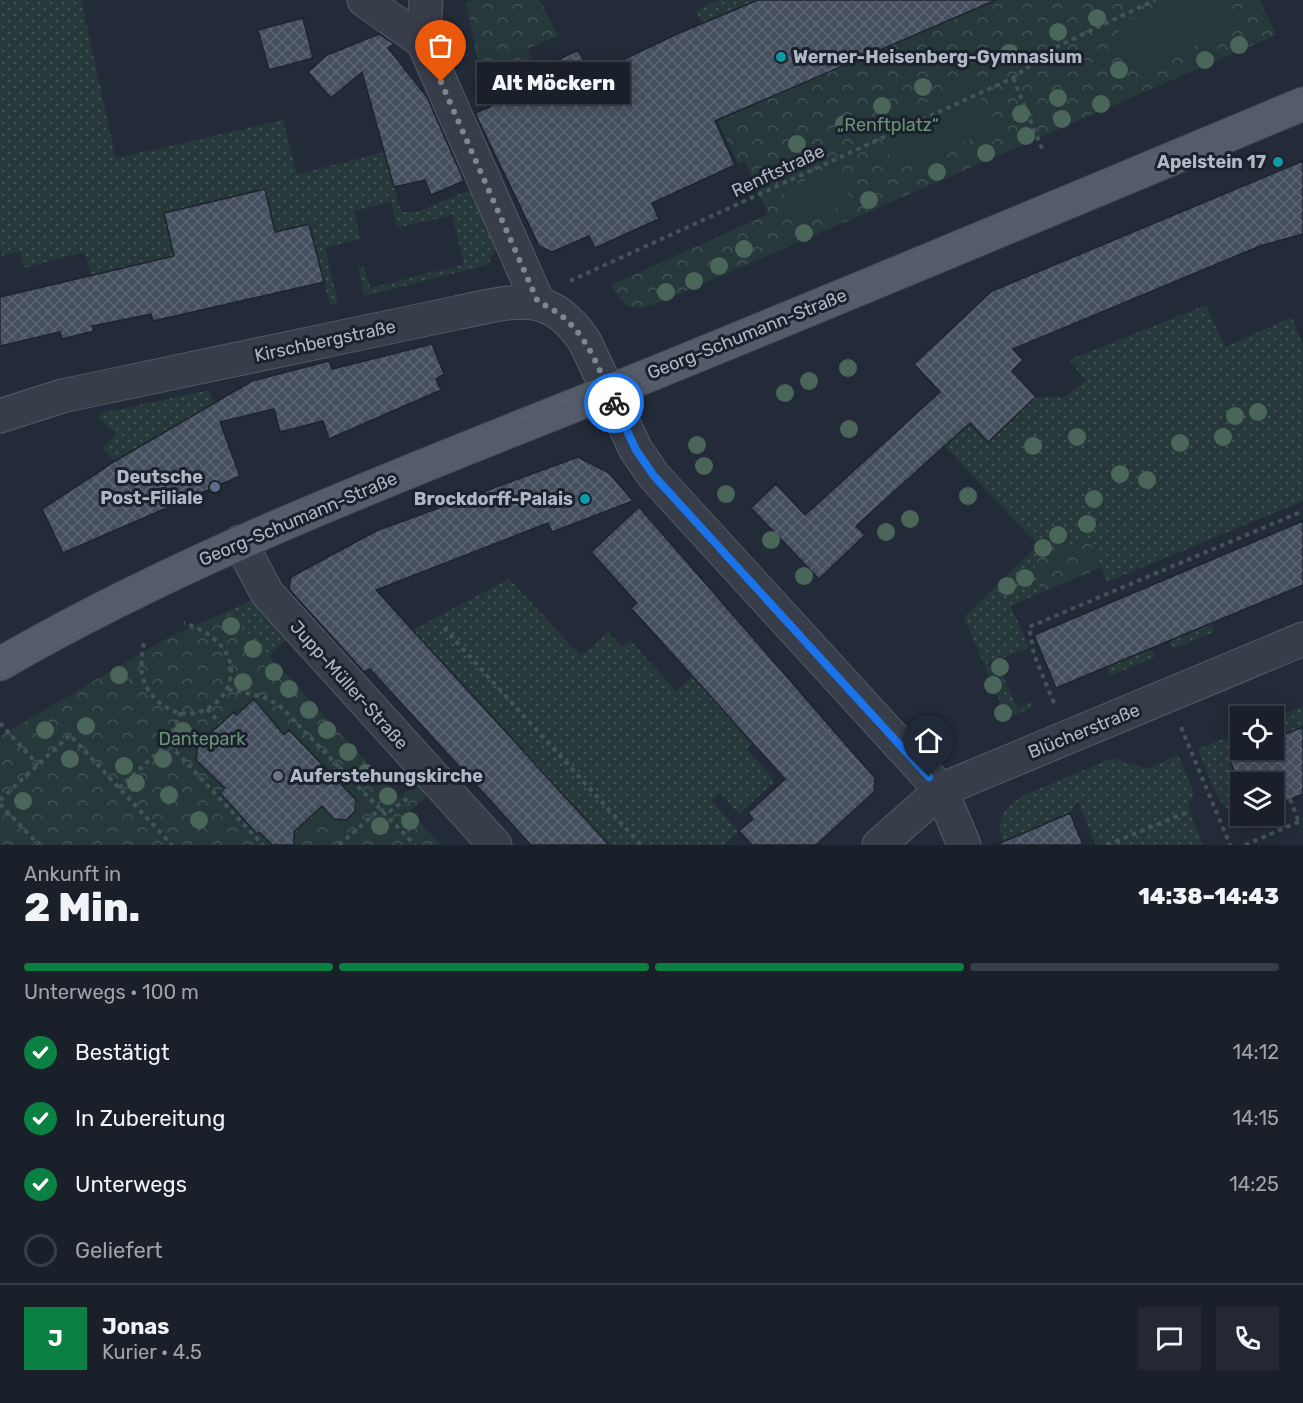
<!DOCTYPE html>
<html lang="de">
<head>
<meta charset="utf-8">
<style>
	body { margin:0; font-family:Rubik,sans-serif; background:#232832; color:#f1f3f6; height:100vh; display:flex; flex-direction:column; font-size:22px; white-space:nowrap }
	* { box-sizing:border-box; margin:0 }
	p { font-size:20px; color:#9fa3a8 }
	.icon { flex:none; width:33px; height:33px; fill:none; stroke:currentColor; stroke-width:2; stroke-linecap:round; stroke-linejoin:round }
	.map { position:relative; height:845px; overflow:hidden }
	.panel { display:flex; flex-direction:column; background:#1a202a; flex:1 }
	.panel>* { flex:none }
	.fabs { position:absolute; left:1230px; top:706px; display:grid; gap:12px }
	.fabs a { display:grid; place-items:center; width:54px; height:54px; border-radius:0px; background:#1a202a; box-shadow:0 3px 15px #0003,0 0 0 2px #383e47; font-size:30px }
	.pin { position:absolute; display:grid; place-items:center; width:51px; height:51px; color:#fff; margin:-62px -26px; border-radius:50% 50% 50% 0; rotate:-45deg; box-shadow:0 0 6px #0007 }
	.pin .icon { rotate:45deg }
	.courier { position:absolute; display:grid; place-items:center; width:60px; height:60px; margin:-30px; border:4px solid #1a73e8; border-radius:50%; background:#fff; color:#222; box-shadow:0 2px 8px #0007 }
	.bubble { position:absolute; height:42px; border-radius:0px; background:#1a202a; box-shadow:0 3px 15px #0003,0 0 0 2px #383e47; font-size:20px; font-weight:800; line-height:42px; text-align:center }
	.summary em { font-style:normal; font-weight:800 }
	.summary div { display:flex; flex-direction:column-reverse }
	.summary { display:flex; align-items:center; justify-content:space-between; height:102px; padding:0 24px }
	h1 { font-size:39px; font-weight:800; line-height:45px }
	.bar { display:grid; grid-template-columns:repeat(4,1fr); gap:9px 6px; align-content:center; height:72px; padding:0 24px }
	.bar i { height:8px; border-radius:4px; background:#383e47 }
	.bar .on { background:#0b8043 }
	.bar p { grid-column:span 4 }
	.line { display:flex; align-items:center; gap:15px; padding:0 24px; border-top:2px solid #383e47 }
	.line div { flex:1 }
	.round { display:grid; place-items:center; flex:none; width:63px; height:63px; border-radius:0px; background:#232832 }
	ol { padding:0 24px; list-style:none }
	li { display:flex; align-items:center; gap:18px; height:66px }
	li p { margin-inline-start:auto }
	li .icon { padding:6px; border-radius:50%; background:#0b8043; color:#fff; stroke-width:4 }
	li:last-child { color:#9fa3a8 }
	li i { width:33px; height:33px; border:3px solid #383e47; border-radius:50% }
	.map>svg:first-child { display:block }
	.grass { fill:url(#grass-dots) }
	.park { fill:url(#park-crowns) }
	.pitch { fill:#26383a }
	.building { fill:url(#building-cross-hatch); stroke:#1e242f; stroke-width:1.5 }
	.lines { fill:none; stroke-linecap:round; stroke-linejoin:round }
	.minor-casing { stroke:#545b67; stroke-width:35 }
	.major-casing { stroke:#404652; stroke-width:35 }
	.path { stroke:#435357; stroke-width:4; stroke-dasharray:4.5 4.5; stroke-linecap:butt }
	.minor { stroke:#373d49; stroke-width:33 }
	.major { stroke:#555c69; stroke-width:33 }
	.tram { stroke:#596170; stroke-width:1.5 }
	.tree { fill:#4a655a }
	.done { stroke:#7f8794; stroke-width:6; stroke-dasharray:0 10.8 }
	.route { stroke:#1a73e8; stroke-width:8 }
	.culture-dot { fill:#0f9aa8; stroke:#1c222d; stroke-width:2 }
	.service-dot { fill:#5c6f8a; stroke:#1c222d; stroke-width:2 }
	.worship-dot { fill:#6b7280; stroke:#1c222d; stroke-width:2 }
	.labels { text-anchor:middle; stroke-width:6; stroke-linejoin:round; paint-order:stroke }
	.poi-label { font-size:18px; font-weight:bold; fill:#b1b8c5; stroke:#1c222d; text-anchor:end }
	.park-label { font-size:18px; fill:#6a9476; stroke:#1c222d }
	.street-label { font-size:18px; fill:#b1b8c5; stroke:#1c222d }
</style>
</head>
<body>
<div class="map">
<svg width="1303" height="845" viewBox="0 0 1303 845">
	<defs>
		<pattern id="grass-dots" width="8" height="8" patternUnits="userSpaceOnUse" patternTransform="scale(1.5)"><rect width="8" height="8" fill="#26383a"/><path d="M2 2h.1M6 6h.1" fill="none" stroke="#435355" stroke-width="1.8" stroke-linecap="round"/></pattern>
		<pattern id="park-crowns" width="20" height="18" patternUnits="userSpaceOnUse" patternTransform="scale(1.5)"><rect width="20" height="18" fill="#26383a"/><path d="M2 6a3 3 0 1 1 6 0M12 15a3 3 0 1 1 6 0" fill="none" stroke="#435355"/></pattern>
		<pattern id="building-cross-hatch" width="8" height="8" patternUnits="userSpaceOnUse" patternTransform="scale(1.5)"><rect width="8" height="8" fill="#444e5d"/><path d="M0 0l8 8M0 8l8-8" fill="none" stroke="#5d6573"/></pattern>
	</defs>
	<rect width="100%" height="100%" fill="#232b38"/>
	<path class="grass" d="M0,0H81L116,158L283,120L297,174L385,152L401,212H417L469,190L496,249L487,265L365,296L358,268L364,267L370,288L464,264L452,215L397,228L391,202L354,211L360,239L325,248L338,303L330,305L309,224L275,232L265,189L165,213L174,256L91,276L85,252L24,268L20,252L1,256L0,245Z
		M719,0H758L702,24L696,10Z
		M1206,305L1225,347L1292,317L1303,345V501L1107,582L1088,538L1033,561L1045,591L1011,606L1029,648L985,664L1002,673L1017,707L1031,702L1034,707L1007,718L964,617L1038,545L937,438L961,414L988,442L1036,397H1064L1086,381L1069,360Z
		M209,390L214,404L115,461L102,448L116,434L98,417L102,413Z
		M509,579L581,656L608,632L622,647L630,640L676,691L693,676L753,743L747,749L773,778V783L739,814L720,793L711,800L739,831L724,845H609L412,630Z
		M256,598L291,635L269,656L400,798L209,620Z
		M1211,624L1214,632L1173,649L1170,641Z
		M1151,649L1155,657L1110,676L1107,667Z
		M1303,706V727L1274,739V718Z
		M1240,732V750H1247L1229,758L1240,785V816H1274V806L1283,802L1288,814L1255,826C1219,819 1211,779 1198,749Z
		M1178,755L1194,792L1188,808L1203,845H1096L1078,801L1070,813L1017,836L1003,845C995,817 1002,811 1024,795L1113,758L1148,769Z"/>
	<path class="park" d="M478,0H540L558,36L527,49L532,58L482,81L466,2Z
		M995,0H1260L1276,35L656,304C630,312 624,308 611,285L768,214L745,162L738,164L717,120Z
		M1088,538L1100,568L1045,591L1032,560Z
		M228,611L399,798L420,780L431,792L410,811L441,845H0V736L169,637Z"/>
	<path class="pitch" d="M1173,0H1219L1232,30L1136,71L1116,25Z
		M974,82L994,129L896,171L877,124Z
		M835,167L851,202L798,226L782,191Z"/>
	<path class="building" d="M758,0H996L715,121L735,165L652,203L659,219L595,248L589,236L552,252L539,246L475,113L557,78L552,63L578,50L591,75L677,34Z
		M303,18L313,58L269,70L258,30Z
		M379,34L394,44L388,48L427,97L464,181L431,195L425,180L394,187L362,72L331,98L308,72L327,55Z
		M1303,161V234L1260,246L1013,349L1023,360L1012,371L1036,397L988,442L970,423L856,526L865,535L819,579L751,508L776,484L805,515L940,392L914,364L992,291Z
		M265,189L275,232L309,224L324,282L153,321L151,314L92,326L94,331L62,339L60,332L0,346V297L174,256L164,213Z
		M432,344L444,374L436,379L441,390L329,439L323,421L280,432L274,409L220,422L240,476L63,553L42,509L115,461L252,381L329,361L332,369Z
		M578,457L609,473L633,501L552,532L548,523L376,590L609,845H531L370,669L364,672L289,589L291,577L376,531Z
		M639,507L875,778L874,792L816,845H752L739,831L753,819L748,813L785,779L631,608L637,603L591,552Z
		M1303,521V585L1056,688L1034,635Z
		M254,699L284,735L289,730L356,800L355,811L346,820L334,819L322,806L294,832V845H272L259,832L257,834L220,793L225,788L196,760L198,744L234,712L236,715Z
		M1303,727V794L1274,806V783H1240V785L1229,758L1247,750H1274V739Z
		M1070,813L1083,845H996Z"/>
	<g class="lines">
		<defs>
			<path id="minor" d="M364,0L423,42
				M426,0L423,42L538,302
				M0,416L62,396L456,313C512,302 549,286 585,342L636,450L654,476L941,790L964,845
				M240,542L267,593L495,845
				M879,845L941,790L1303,639"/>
			<path id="major" d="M0,664C192,553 399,476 605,393C838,299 1070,201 1303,104"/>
		</defs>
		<use href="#minor" class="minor-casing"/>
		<use href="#major" class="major-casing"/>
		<path class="path" d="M1013,78L1043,151
			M570,281L1013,78L1052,49L1155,0
			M444,628L641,845
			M144,643C140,663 139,679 152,695C201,754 284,657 184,623
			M228,689L263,697L279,705L339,767L332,773
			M1054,703L1034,655L1029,627L1303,511
			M207,709L220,723
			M181,712L168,743L263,845
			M0,723L38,765
			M1181,727L1230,845
			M339,767L415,845
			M119,788L168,743
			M1290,799L1299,822
			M0,800L70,735L172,845
			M0,804L39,845
			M339,845L379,810L390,811L408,798
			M1107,845L1190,811
			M1245,845L1303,820"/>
		<use href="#minor" class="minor"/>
		<use href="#major" class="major"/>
		<path class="tram" d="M0,658L141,581L237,536L1303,96
			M0,675L148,594L244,549L1303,111"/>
	</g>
	<g class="tree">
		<circle cx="1097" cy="18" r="9"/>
		<circle cx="1058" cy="32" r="9"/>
		<circle cx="1239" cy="45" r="9"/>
		<circle cx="1009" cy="53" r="9"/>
		<circle cx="1205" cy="60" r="9"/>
		<circle cx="1119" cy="70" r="9"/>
		<circle cx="923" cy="87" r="9"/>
		<circle cx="1058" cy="98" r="9"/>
		<circle cx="1101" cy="104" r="9"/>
		<circle cx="882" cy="106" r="9"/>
		<circle cx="1021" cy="114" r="9"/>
		<circle cx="1062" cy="119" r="9"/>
		<circle cx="844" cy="124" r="9"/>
		<circle cx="1026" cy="136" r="9"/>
		<circle cx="797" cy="144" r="9"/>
		<circle cx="986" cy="153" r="9"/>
		<circle cx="937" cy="172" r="9"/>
		<circle cx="869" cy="200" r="9"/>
		<circle cx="804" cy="233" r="9"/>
		<circle cx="744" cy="249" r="9"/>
		<circle cx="719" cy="266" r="9"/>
		<circle cx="694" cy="281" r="9"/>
		<circle cx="666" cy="292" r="9"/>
		<circle cx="848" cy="368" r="9"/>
		<circle cx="809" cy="381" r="9"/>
		<circle cx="785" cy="393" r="9"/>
		<circle cx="1258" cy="412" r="9"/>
		<circle cx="1235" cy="416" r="9"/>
		<circle cx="849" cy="429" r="9"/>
		<circle cx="1077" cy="437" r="9"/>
		<circle cx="1223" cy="437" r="9"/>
		<circle cx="1180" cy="443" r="9"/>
		<circle cx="697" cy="445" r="9"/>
		<circle cx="1033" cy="446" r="9"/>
		<circle cx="704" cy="466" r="9"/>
		<circle cx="1120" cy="474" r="9"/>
		<circle cx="1147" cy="480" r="9"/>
		<circle cx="726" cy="494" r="9"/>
		<circle cx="968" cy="496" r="9"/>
		<circle cx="1094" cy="499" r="9"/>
		<circle cx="910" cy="519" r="9"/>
		<circle cx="1087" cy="524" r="9"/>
		<circle cx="886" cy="532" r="9"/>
		<circle cx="1058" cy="535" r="9"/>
		<circle cx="771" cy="540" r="9"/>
		<circle cx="1043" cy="548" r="9"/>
		<circle cx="804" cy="576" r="9"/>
		<circle cx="1025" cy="578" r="9"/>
		<circle cx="1007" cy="586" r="9"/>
		<circle cx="231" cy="626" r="9"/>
		<circle cx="253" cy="649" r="9"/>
		<circle cx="1000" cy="667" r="9"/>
		<circle cx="274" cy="672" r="9"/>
		<circle cx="119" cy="675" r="9"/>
		<circle cx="243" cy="682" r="9"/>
		<circle cx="993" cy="685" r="9"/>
		<circle cx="289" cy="689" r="9"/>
		<circle cx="309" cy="710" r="9"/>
		<circle cx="1003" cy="713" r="9"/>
		<circle cx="86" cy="726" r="9"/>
		<circle cx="45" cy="730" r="9"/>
		<circle cx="327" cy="730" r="9"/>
		<circle cx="183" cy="731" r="9"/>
		<circle cx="348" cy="752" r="9"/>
		<circle cx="70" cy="759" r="9"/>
		<circle cx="163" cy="759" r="9"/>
		<circle cx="124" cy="766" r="9"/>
		<circle cx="366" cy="773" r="9"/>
		<circle cx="136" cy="783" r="9"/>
		<circle cx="169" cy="795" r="9"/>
		<circle cx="388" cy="796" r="9"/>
		<circle cx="23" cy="801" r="9"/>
		<circle cx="199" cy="820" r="9"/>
		<circle cx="410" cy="821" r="9"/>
		<circle cx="380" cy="826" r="9"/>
	</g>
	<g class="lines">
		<path class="done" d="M441,82L538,302C583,321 596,362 614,403"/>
		<path class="route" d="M614,403L636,450L654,476L929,777"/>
	</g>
	<g class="culture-dot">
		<circle cx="781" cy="57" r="6"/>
		<circle cx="1278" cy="162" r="6"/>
		<circle cx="585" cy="499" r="6"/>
	</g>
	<circle class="service-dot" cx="215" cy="487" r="6"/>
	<circle class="worship-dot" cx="278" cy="776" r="6"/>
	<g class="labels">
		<g class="poi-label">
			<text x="793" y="63" text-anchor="start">Werner-Heisenberg-Gymnasium</text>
			<text x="1266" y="168">Apelstein 17</text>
			<text x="203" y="483">Deutsche<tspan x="203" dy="21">Post-Filiale</tspan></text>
			<text x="573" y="505">Brockdorff-Palais</text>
			<text x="290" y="782" text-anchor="start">Auferstehungskirche</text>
		</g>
		<g class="park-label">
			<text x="888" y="131">„Renftplatz“</text>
			<text x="202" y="745">Dantepark</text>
		</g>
		<g class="street-label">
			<text transform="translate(778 171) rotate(-25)" y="6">Renftstraße</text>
			<text transform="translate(747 334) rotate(-22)" y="6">Georg-Schumann-Straße</text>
			<text transform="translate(325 341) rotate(-12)" y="6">Kirschbergstraße</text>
			<text transform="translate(298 519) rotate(-23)" y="6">Georg-Schumann-Straße</text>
			<text transform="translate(349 685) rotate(48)" y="6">Jupp-Müller-Straße</text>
			<text transform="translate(1084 731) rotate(-22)" y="6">Blücherstraße</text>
		</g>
	</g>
</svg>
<div class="fabs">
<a><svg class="icon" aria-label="locate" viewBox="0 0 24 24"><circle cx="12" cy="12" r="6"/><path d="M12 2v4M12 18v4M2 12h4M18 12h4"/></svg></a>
<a><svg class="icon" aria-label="layers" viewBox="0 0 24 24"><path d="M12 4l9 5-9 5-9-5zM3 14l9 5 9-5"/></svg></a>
</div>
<div class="pin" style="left:441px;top:82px;background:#ea580c"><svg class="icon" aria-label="bag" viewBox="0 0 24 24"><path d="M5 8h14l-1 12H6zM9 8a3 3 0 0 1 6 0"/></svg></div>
<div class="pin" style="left:929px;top:777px;background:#1f2937"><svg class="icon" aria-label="home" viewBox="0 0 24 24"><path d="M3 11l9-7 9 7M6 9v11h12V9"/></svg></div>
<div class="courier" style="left:614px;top:403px"><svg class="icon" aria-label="bike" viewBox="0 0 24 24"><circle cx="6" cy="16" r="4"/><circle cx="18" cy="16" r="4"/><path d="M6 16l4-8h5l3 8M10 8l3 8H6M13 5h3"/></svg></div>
<div class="bubble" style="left:477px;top:62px;width:153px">Alt Möckern</div>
</div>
<section class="panel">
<div class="summary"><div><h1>2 Min.</h1><p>Ankunft in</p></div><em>14:38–14:43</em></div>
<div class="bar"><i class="on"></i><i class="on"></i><i class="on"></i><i></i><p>Unterwegs · 100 m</p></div>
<ol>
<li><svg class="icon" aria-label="check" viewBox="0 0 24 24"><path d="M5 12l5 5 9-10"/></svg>Bestätigt<p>14:12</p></li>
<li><svg class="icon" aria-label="check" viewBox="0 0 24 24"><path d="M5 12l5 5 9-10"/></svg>In Zubereitung<p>14:15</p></li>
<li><svg class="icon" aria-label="check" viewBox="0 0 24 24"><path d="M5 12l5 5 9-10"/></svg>Unterwegs<p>14:25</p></li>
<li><i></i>Geliefert</li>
</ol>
<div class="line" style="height:108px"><b class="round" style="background:#0b8043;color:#fff">J</b><div><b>Jonas</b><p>Kurier · 4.5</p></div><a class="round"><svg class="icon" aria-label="chat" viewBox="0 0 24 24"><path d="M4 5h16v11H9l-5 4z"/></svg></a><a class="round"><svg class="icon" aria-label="phone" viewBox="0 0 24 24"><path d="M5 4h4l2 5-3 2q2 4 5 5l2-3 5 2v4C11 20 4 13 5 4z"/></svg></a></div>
</section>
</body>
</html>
